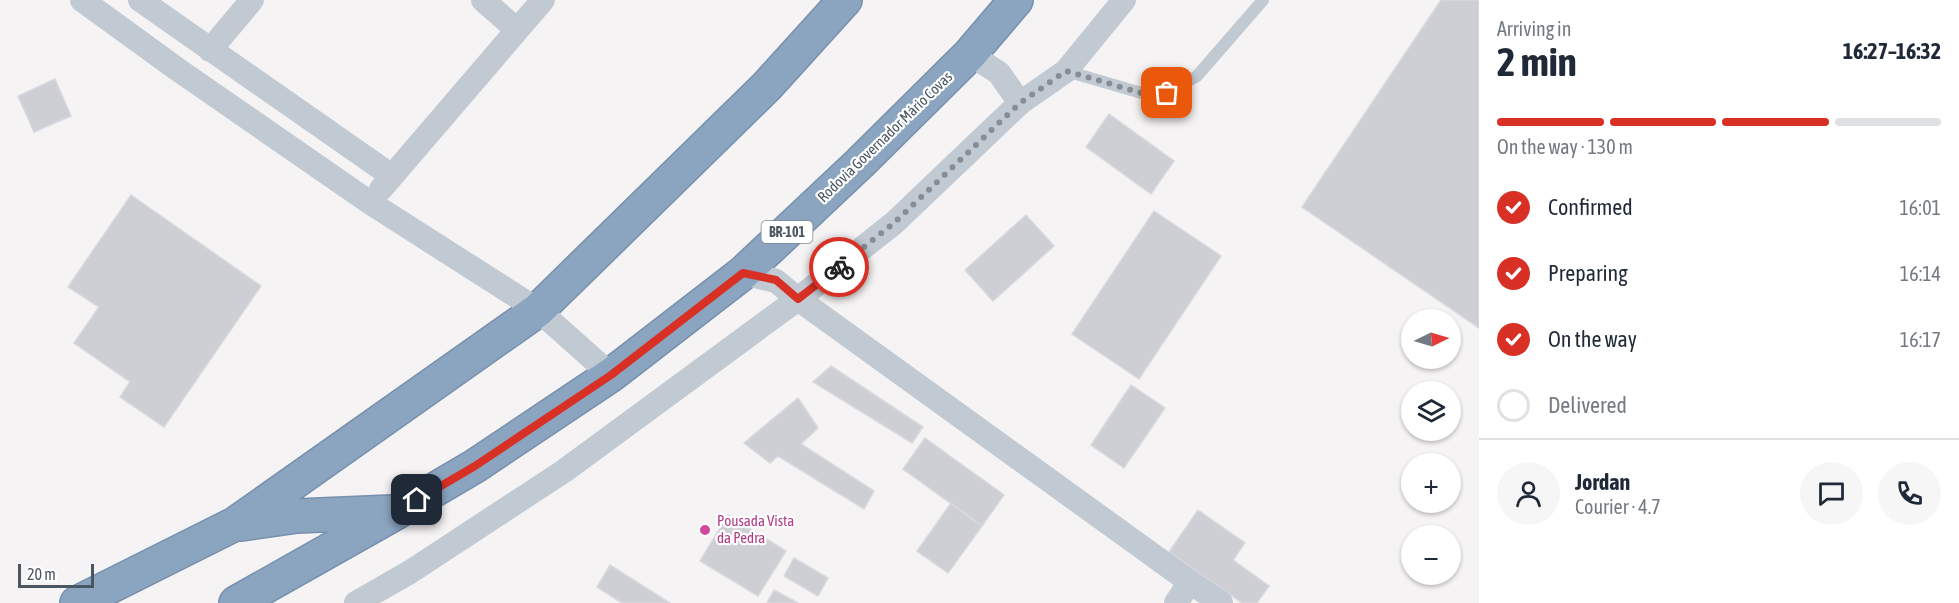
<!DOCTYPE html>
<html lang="en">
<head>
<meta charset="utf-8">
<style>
	body { margin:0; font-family:"Asap Condensed",sans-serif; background:#f6f6f7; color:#1f2937; height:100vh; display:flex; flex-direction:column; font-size:22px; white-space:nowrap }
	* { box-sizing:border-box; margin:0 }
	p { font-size:20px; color:#747a83 }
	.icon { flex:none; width:33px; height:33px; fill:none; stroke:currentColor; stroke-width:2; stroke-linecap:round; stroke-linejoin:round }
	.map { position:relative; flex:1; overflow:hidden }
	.panel { display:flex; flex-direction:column; background:#fff; width:480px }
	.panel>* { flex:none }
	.needle { width:39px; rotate:85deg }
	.buttons { position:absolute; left:1401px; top:309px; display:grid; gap:12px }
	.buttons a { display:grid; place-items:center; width:60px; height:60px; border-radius:50%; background:#fff; box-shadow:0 2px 4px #0004; font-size:30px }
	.scale { position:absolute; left:18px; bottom:15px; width:76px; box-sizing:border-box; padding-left:6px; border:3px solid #4a5661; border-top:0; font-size:16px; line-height:21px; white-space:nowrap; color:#4a5661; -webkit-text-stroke:4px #fff; paint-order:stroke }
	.pin { position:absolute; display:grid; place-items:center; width:51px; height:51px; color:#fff; margin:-26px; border-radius:12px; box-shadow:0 3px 9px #0006 }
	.courier { position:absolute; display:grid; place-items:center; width:60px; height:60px; margin:-30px; border:4px solid #d93025; border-radius:50%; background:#fff; color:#222; box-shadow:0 2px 8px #0007 }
	.headline em { font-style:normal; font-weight:700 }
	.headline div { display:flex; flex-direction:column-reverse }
	.headline { display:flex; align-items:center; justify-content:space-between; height:102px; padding:0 18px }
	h1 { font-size:39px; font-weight:700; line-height:45px }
	.bar { display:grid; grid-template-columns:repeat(4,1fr); gap:9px 6px; align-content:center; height:72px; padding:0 18px }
	.bar i { height:8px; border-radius:4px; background:#e0e1e3 }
	.bar .on { background:#d93025 }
	.bar p { grid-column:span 4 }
	.line { display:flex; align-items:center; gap:15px; padding:0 18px; border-top:2px solid #e0e1e3 }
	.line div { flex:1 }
	.round { display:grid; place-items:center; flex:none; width:63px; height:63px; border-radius:32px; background:#f6f6f7 }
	ol { padding:0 18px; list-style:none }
	li { display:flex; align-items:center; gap:18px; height:66px }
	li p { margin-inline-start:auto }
	li .icon { padding:6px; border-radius:50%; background:#d93025; color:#fff; stroke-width:4 }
	li:last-child { color:#747a83 }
	li i { width:33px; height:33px; border:3px solid #e0e1e3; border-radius:50% }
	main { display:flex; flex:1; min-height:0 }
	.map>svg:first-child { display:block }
	.building { fill:#cdcfd5; stroke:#d7d9de; stroke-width:1.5 }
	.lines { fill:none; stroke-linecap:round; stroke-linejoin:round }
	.highway-casing { stroke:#7690ad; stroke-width:36 }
	.lane { stroke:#c1cad2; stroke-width:12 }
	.street { stroke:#c1cad2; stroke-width:24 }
	.highway { stroke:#8ba5c1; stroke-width:33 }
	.done { stroke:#868d94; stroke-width:6; stroke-dasharray:0 10.8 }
	.route { stroke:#d93025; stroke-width:8 }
	.hotel-dot { fill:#d1479c; stroke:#fff; stroke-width:2 }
	.labels { text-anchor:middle; stroke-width:4.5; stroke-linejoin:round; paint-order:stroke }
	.shield { fill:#fff; stroke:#808990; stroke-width:1.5 }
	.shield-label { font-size:14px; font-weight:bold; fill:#4a5661 }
	.street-label { font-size:15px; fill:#4a5661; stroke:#fff }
	.hotel-label { font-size:15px; fill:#b23c85; stroke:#fff; text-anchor:start }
</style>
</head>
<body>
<main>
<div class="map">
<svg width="1479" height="603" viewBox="0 0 1479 603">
	<rect width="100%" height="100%" fill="#f5f3f3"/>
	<path class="building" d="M1441,0H1479V328L1302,207Z
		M55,79L71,116L34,132L18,96Z
		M1109,114L1174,161L1151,194L1086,147Z
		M131,195L261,286L164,427L120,397L130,382L74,343L99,307L68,287Z
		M1154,211L1221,256L1139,379L1072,334Z
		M1026,215L1054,246L993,301L965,270Z
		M831,366L923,427L912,443L813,382Z
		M1131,385L1165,408L1124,468L1091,445Z
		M798,398L818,428L801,444L874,491L864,509L778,456L770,463L744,443Z
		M925,438L1004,495L982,526L903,469Z
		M951,503L982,526L948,573L917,551Z
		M1198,510L1245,543L1233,560L1269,586L1257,603H1242L1169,552Z
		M728,515L786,551L758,596L700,561Z
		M794,558L828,578L818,596L784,576Z
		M610,565L670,603H622L597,587Z
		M774,590L798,603H767Z"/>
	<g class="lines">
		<defs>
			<path id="highway" d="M241,524L297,516L392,512
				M77,603L235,524L538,310L767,86L845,0
				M236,603L397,512L475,466L611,375L743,273L860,163L970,54L1016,0"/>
		</defs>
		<use href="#highway" class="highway-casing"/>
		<path class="lane" d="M1066,71L1145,94L1167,93L1197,76L1263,0"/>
		<path class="street" d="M82,0L177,69L369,202L538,310L611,375
			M140,0L392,176
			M483,0L517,30
			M210,50L252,0
			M970,54L999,73L1020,103
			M381,189L543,0
			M743,273L776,281L798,299L1190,582L1221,603
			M356,603L410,572L564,471L798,299L894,223L1020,103L1066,71L1124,0
			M1176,603L1190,582"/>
		<use href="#highway" class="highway"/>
	</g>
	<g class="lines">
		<path class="done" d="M839,267L894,223L1020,103L1066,71L1145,94L1167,93"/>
		<path class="route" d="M417,500L475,466L611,375L743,273L776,280L798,299L839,267"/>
	</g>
	<circle class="hotel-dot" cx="705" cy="530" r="6"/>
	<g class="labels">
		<rect class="shield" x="761.5" y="221" width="51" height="22" rx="4.5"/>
		<g class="shield-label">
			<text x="787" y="237">BR-101</text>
		</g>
		<g class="street-label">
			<text transform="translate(885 137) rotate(-44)" y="5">Rodovia Governador Mário Covas</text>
		</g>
		<g class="hotel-label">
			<text x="717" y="526">Pousada Vista<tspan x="717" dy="17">da Pedra</tspan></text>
		</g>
	</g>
</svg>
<div class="buttons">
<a><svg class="needle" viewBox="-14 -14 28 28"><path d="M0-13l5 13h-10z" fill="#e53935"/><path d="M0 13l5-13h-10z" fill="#747a83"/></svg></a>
<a><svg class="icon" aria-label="layers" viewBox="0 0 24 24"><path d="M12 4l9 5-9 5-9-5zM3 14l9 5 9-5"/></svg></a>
<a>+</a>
<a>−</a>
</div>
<div class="scale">20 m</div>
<div class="pin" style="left:1167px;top:93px;background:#ea580c"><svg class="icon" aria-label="bag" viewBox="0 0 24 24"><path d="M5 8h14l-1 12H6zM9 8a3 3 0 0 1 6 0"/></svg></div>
<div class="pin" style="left:417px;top:500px;background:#1f2937"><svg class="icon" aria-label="home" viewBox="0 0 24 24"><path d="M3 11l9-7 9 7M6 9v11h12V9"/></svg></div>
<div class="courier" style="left:839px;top:267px"><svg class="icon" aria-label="bike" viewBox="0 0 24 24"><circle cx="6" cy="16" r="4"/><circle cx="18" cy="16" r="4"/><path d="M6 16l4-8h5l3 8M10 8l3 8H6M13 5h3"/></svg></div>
</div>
<section class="panel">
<div class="headline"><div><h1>2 min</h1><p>Arriving in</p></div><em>16:27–16:32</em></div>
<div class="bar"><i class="on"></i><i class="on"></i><i class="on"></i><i></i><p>On the way · 130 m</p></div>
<ol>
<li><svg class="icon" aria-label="check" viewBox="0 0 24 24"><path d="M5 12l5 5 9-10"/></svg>Confirmed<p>16:01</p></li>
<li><svg class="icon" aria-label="check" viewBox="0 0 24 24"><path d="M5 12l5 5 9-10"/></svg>Preparing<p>16:14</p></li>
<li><svg class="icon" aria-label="check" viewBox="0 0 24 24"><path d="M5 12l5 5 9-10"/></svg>On the way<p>16:17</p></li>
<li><i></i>Delivered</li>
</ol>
<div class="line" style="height:108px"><a class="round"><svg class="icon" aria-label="person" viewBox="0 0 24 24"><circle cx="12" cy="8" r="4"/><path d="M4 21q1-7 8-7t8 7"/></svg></a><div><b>Jordan</b><p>Courier · 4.7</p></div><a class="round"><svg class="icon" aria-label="chat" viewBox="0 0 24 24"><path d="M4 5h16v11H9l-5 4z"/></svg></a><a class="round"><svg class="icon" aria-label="phone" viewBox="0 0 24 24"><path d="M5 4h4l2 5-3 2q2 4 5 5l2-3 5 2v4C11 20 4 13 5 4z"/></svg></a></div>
</section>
</main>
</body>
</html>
